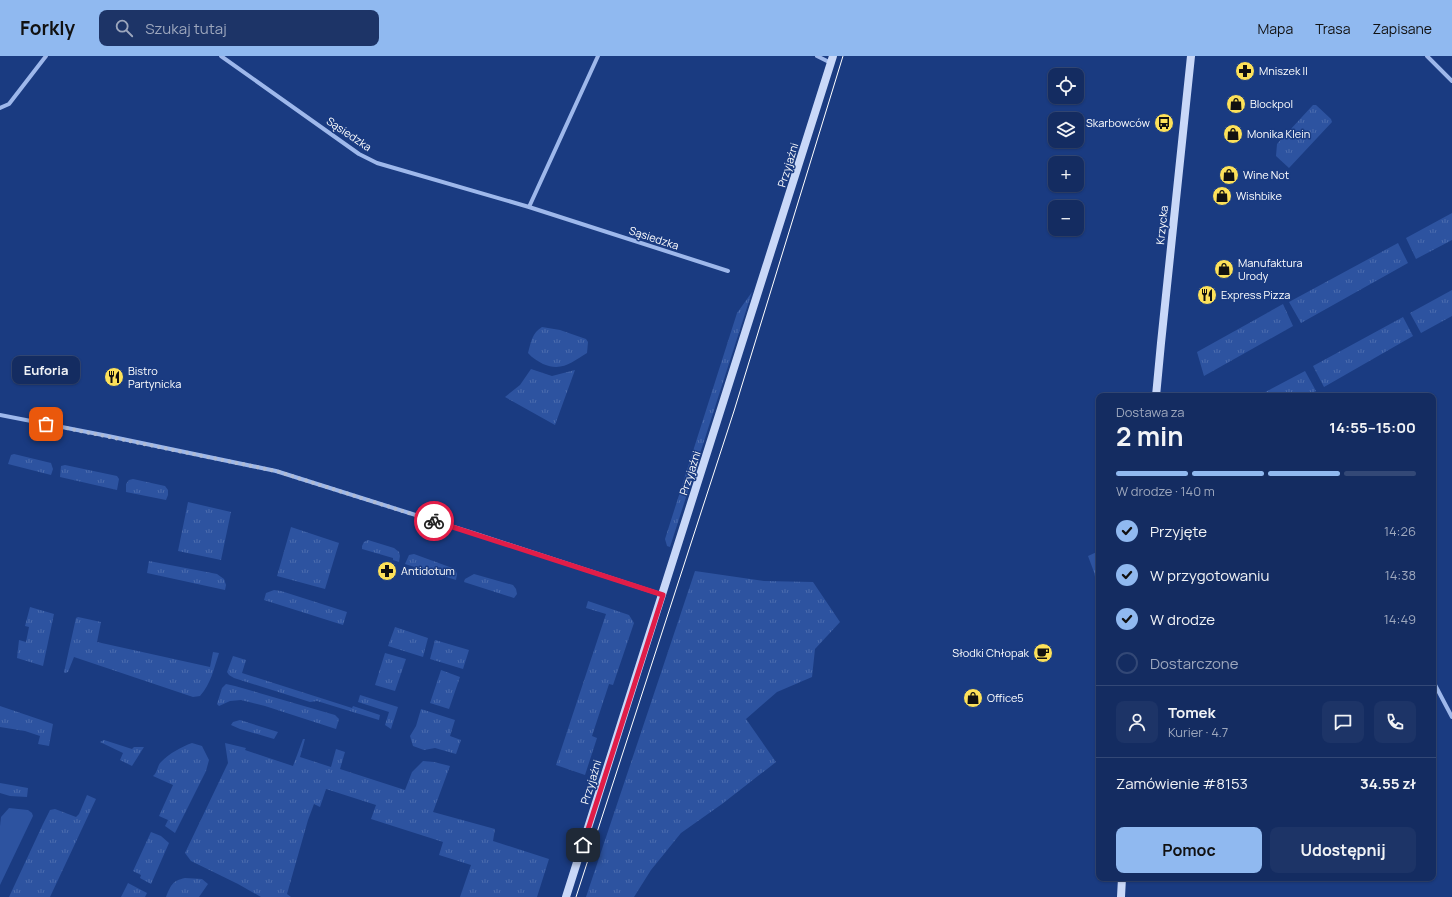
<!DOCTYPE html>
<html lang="pl">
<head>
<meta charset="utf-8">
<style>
	body { margin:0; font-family:Manrope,sans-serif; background:#1d3467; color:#f1f3f6; height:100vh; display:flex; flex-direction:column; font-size:15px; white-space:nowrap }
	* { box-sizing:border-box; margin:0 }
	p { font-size:13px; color:#9da7bd }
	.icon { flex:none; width:22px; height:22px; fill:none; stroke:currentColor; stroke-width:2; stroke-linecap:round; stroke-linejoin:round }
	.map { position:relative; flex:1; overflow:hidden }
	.details { position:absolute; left:1096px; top:337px; width:340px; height:488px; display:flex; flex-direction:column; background:#142c61; border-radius:8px; box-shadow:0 1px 3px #0004,0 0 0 1px #334876 }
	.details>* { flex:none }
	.buttons { position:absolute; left:1048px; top:12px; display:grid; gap:8px }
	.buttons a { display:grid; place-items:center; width:36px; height:36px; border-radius:8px; background:#142c61; box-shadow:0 1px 3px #0004,0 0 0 1px #334876; font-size:20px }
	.pin { position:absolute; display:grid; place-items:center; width:34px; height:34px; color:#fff; margin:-17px; border-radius:8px; box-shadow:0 2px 6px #0006 }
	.courier { position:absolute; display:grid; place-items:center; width:40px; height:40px; margin:-20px; border:3px solid #e11d48; border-radius:50%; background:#fff; color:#222; box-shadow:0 1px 5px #0007 }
	.bubble { position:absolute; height:28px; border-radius:8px; background:#142c61; box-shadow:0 1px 3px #0004,0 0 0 1px #334876; font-size:13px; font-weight:700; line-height:28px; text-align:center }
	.summary em { font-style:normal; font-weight:700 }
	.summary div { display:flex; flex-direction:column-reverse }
	.summary { display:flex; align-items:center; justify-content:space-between; height:68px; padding:0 20px }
	h1 { font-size:26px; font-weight:700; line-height:30px }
	.bar { display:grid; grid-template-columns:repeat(4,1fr); gap:6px 4px; align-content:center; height:48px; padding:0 20px }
	.bar i { height:5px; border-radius:3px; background:#334876 }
	.bar .active { background:#90b9f0 }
	.bar p { grid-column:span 4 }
	.line { display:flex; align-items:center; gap:10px; padding:0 20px; border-top:1px solid #334876 }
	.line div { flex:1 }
	.round { display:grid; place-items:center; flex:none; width:42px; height:42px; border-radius:8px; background:#1d3467 }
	ol { padding:0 20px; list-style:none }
	li { display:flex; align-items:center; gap:12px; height:44px }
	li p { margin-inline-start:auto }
	li .icon { padding:4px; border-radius:50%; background:#90b9f0; color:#111; stroke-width:4 }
	li:last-child { color:#9da7bd }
	li i { width:22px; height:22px; border:2px solid #334876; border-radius:50% }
	.cta { display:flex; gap:8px; margin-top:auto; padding:8px 20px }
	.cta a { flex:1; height:46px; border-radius:8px; background:#90b9f0; color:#111; font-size:16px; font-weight:700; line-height:46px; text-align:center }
	.cta a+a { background:#1d3467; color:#f1f3f6 }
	header { display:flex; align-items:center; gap:24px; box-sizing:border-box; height:56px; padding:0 20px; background:#90b9f0; color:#111 }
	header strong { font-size:19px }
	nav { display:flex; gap:22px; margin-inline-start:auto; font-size:14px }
	.search { width:280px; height:36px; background:#1d3467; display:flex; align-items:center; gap:10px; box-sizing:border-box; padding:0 14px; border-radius:8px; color:#9da7bd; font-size:15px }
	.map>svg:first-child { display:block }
	.grass { fill:url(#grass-tufts) }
	.garden { fill:#2d53a0 }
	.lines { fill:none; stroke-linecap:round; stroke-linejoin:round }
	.street { stroke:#9eb8eb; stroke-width:4 }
	.secondary { stroke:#c9d8f8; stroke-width:8 }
	.tram { stroke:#fff; stroke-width:1 }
	.done { stroke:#afbad3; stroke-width:4; stroke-dasharray:0 7.2 }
	.route { stroke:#e11d48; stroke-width:5 }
	.labels { text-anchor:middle; stroke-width:3; stroke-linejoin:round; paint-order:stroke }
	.poi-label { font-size:11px; fill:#fff; stroke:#1a3b81; text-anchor:start }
	.street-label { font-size:11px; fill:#fff; stroke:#1a3b81 }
</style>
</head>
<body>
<header>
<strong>Forkly</strong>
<div class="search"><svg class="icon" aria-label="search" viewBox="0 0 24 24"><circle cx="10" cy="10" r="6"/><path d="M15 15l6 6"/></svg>Szukaj tutaj</div>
<nav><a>Mapa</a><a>Trasa</a><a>Zapisane</a></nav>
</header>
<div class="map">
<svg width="1452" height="841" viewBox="0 0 1452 841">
	<defs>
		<pattern id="grass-tufts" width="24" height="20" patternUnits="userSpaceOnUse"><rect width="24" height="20" fill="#2d53a0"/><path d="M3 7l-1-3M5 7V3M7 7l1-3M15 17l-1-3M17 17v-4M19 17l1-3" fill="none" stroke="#4c6dae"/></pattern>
	</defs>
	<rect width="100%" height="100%" fill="#1a3b81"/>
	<path class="grass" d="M1313,49H1316L1331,63L1332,66L1289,112L1276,100L1277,88Z
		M1452,157V184L1416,203L1406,182Z
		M1398,187L1408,207L1301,267L1289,246Z
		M1452,234V260L1421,277L1410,257Z
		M752,236L670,491L667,490L665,483L737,257Z
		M1283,248L1293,270L1204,320L1197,296Z
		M1403,261L1413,280L1324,331L1313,310Z
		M542,271L560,274L586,283L588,286L587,297C572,306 562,316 543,308C538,305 532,302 528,297C531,286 532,277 542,271Z
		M531,313L552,320L575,314L555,369L505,341L520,329Z
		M1305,315L1316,335L1307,340H1258Z
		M14,398L51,407L53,413L51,419L8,408L11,399Z
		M65,409L117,420L119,423L117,434L60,421L61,410Z
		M133,423L165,430L168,434V439L166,444L126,436V428L129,424Z
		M188,446L231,456L221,504L178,495Z
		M291,471L339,487L325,533L277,520Z
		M368,484L394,492L399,496L400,500L399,506L393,504V502L362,493V490L364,486Z
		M1099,495V540L1094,516L1088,500Z
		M414,498L455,513L457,518L456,524L405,508L409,499Z
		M149,505L217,518L224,523L226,529L225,534L147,517Z
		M695,515L764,525L813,526L840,566L815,593L812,621L777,636L746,663L776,706L722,748L681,777L651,814L634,841H586Z
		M474,518L513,529L516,533L517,538L514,542L464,526L465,523Z
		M274,534L281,535L347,556L343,569L264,544L266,537Z
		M588,545L629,559L634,567L613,629L609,628L592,680L597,682L585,719L556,709L606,558L586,552Z
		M30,551L54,558L43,610L17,602L19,584L26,586L29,571L25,570Z
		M78,561L101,566L97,586L210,611L213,596L219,597C214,612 211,628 200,640L193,641L74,601L68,616L65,617L64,616L76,562Z
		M395,571L428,582L423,601L388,590Z
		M435,584L469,594L463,613L430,603Z
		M385,597L406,603L395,635L375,629Z
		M233,600L246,604L242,617L352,652L353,650L380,659L379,664L317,645L310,646L234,622L229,619L227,616Z
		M441,614L460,621L449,653L430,647Z
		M226,628L235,630L335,659L339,663L336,673L265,650L241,644L230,645L219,650L217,648L222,632Z
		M360,639L398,651L391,673L385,669L389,656L358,646Z
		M0,650L53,668L49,690L38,688L40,680L25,675L0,671Z
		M421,653L455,664L450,680L461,684L456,698L435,692L424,694L413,690L410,680L416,670Z
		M240,664L278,676L274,683L240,673L231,669L233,666Z
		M303,683H305L300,701L331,711L336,693L345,696L340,713L405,734L412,716L423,705L434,706L450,710L433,756L495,773L493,785L549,803L537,841H460L471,809L439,799L443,786L371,763L376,749L326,733L320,751L314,748L308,764L287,838L291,841H261L238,828L191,805L185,797L228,707L225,687L246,692L245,694L293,710Z
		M104,684L132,693L134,691H144L132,710L120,704L123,697L100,686Z
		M192,687L202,690L209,704L206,715L175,777L165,770L168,764L159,760L173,729L153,720C158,716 157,710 161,706C170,697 181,691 192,687Z
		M0,727L28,732L27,741L10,740L0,737Z
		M87,739L96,743L50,841H9L43,768L50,754L55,753L76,761L79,758Z
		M151,776L161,780L169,787L151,828L140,822L141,819L133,815Z
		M185,822L202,823L208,828L199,841H166C171,829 172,825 185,822Z
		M128,827L147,837L145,841H121Z"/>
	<path class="garden" d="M9,752L28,754L32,757L33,760L0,829V770L1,761Z"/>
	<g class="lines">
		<path class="street" d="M221,0L359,98L377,107L529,151L728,215
			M817,0L831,7
			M1427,0L1452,25
			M0,52L9,48L46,0
			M529,151L598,0
			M0,359L108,380L276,415L476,478L663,539
			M1433,625L1452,661"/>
		<path class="secondary" d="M1156,340L1161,287L1191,0
			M566,841L833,0
			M1121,841L1122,822"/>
		<path class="tram" d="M576,841L734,355L843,0"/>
	</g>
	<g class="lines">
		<path class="done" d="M46,368L276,415L434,465"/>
		<path class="route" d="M434,465L663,539L583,789"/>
	</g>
	<defs>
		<symbol id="pharmacy-disc" viewBox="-11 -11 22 22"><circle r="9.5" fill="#fde159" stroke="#1a3b81"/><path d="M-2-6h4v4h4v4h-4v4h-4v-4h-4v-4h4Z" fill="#111"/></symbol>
		<symbol id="shop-disc" viewBox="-11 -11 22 22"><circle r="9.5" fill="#fde159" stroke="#1a3b81"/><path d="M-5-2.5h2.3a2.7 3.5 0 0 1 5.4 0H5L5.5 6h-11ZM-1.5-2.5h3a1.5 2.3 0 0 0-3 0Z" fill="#111"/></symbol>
		<symbol id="bus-disc" viewBox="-11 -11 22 22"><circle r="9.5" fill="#fde159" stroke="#1a3b81"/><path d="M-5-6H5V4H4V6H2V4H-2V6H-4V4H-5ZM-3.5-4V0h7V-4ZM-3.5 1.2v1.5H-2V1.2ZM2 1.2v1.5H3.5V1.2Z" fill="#111"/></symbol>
		<symbol id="restaurant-disc" viewBox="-11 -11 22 22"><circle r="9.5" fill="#fde159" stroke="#1a3b81"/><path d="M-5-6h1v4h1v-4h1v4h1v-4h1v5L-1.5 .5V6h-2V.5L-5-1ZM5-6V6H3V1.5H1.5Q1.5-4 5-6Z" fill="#111"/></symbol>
		<symbol id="cafe-disc" viewBox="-11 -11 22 22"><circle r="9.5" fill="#fde159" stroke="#1a3b81"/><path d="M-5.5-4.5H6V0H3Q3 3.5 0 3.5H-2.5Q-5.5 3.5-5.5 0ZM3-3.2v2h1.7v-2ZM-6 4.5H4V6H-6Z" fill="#111"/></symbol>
	</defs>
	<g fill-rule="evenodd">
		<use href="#pharmacy-disc" x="1234" y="4" width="22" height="22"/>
		<use href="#shop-disc" x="1225" y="37" width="22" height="22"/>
		<use href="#bus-disc" x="1153" y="56" width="22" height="22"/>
		<use href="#shop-disc" x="1222" y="67" width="22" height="22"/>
		<use href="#shop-disc" x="1218" y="108" width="22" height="22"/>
		<use href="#shop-disc" x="1211" y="129" width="22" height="22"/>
		<use href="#shop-disc" x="1213" y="202" width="22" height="22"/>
		<use href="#restaurant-disc" x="1196" y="228" width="22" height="22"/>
		<use href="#restaurant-disc" x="103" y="310" width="22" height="22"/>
		<use href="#pharmacy-disc" x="376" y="504" width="22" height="22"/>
		<use href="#cafe-disc" x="1032" y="586" width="22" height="22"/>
		<use href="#shop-disc" x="962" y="631" width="22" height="22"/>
	</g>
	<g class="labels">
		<g class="poi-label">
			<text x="1259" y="19">Mniszek II</text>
			<text x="1250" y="52">Blockpol</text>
			<text x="1150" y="71" text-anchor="end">Skarbowców</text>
			<text x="1247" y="82">Monika Klein</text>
			<text x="1243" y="123">Wine Not</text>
			<text x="1236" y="144">Wishbike</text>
			<text x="1238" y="211">Manufaktura<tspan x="1238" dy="13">Urody</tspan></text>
			<text x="1221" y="243">Express Pizza</text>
			<text x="128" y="319">Bistro<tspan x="128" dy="13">Partynicka</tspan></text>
			<text x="401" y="519">Antidotum</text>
			<text x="1029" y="601" text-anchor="end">Słodki Chłopak</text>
			<text x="987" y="646">Office5</text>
		</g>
		<g class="street-label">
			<text transform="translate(349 78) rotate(34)" y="4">Sąsiedzka</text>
			<text transform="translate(788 109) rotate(-73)" y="4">Przyjaźni</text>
			<text transform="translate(1162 169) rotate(-84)" y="4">Krzycka</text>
			<text transform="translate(654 182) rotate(18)" y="4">Sąsiedzka</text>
			<text transform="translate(690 417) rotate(-72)" y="4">Przyjaźni</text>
			<text transform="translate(591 726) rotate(-73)" y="4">Przyjaźni</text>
		</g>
	</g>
</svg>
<div class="buttons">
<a><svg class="icon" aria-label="locate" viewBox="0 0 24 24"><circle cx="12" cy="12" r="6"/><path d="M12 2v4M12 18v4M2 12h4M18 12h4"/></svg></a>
<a><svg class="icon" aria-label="layers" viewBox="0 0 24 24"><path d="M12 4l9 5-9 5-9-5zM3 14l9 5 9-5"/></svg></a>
<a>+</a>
<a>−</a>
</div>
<div class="pin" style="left:46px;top:368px;background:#ea580c"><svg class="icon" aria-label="bag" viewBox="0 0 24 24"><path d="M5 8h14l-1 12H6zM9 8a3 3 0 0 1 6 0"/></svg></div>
<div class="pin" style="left:583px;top:789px;background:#1f2937"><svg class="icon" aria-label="home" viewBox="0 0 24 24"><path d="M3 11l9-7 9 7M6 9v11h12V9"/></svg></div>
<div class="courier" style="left:434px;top:465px"><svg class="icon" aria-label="bike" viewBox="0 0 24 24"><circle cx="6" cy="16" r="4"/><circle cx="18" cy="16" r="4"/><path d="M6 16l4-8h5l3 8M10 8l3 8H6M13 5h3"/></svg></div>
<div class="bubble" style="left:12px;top:300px;width:68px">Euforia</div>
<section class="details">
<div class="summary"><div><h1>2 min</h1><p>Dostawa za</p></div><em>14:55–15:00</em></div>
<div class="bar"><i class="active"></i><i class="active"></i><i class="active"></i><i></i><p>W drodze · 140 m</p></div>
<ol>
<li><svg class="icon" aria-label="check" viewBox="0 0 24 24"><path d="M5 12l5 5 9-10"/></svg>Przyjęte<p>14:26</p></li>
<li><svg class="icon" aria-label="check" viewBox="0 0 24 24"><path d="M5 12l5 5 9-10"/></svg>W przygotowaniu<p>14:38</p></li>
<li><svg class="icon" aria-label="check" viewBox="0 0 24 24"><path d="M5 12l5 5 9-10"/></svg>W drodze<p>14:49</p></li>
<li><i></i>Dostarczone</li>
</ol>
<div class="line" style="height:72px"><a class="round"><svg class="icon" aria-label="person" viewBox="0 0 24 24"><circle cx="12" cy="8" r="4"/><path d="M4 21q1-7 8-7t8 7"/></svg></a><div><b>Tomek</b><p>Kurier · 4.7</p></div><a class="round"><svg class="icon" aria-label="chat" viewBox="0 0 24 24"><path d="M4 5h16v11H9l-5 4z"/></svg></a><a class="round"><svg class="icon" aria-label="phone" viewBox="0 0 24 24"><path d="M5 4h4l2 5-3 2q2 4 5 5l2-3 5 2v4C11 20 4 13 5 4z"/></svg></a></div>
<div class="line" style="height:52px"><div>Zamówienie #8153</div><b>34.55 zł</b></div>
<div class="cta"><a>Pomoc</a><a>Udostępnij</a></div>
</section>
</div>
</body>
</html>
